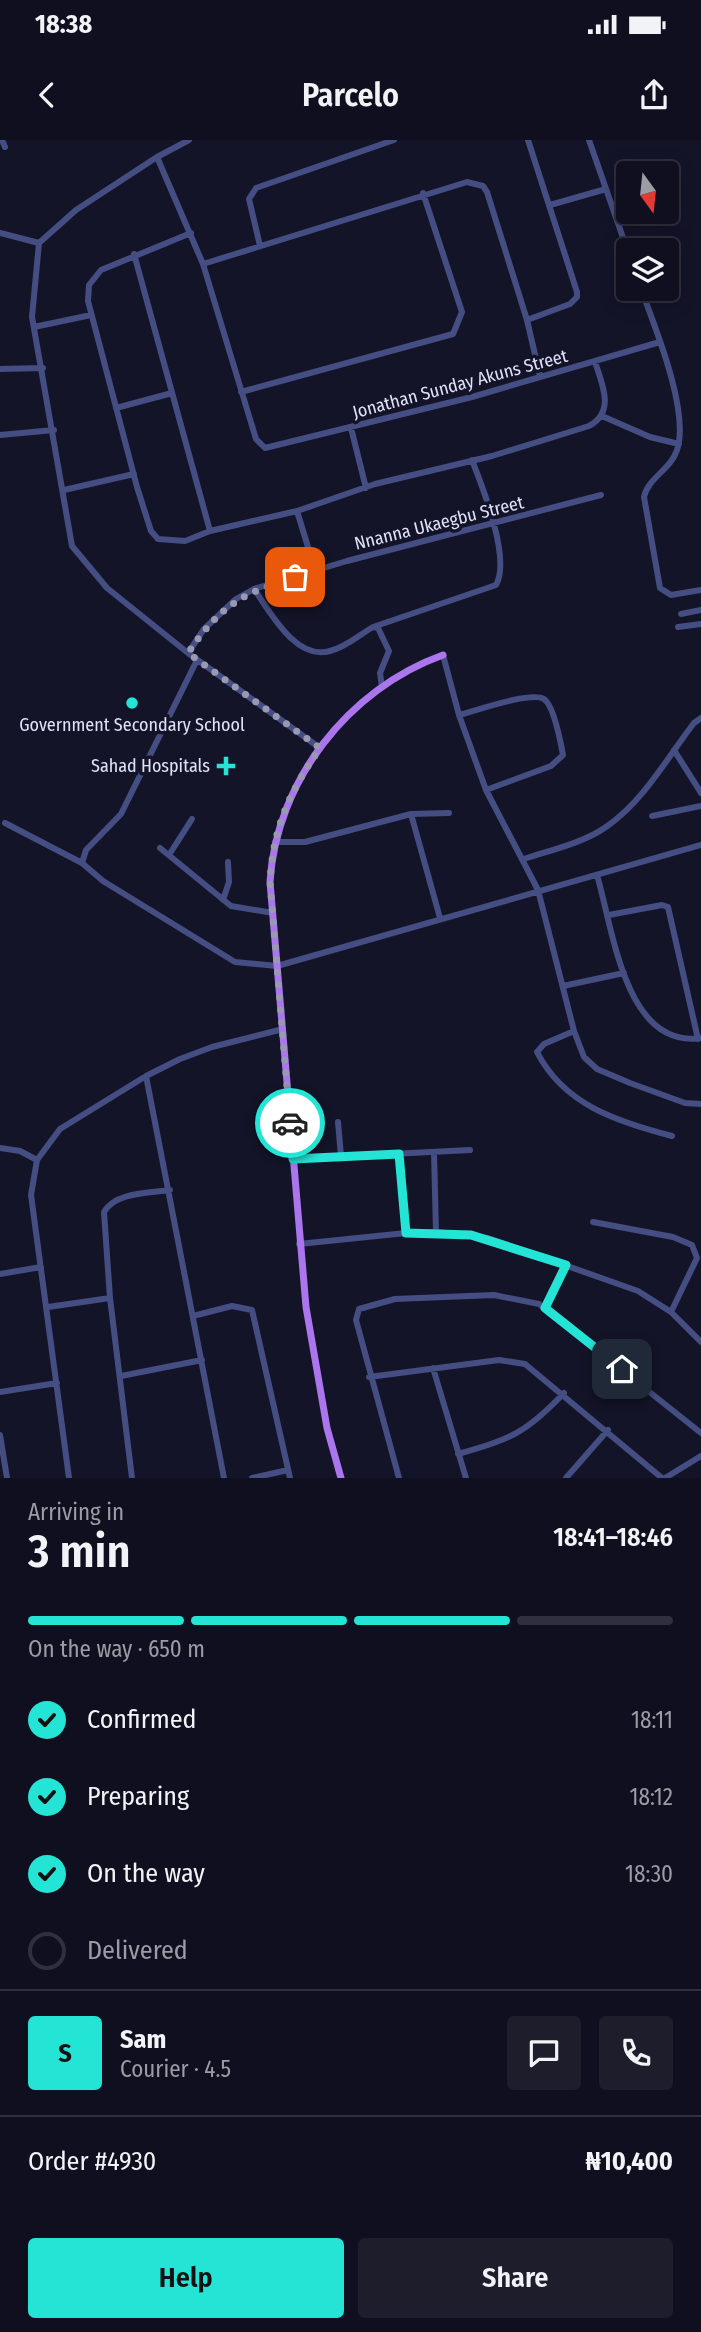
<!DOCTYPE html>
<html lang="en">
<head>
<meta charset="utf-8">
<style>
	body { margin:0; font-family:"Fira Sans Condensed",sans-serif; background:#1d1d2c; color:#f1f3f6; height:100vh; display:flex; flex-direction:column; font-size:26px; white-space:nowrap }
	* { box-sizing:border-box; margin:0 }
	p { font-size:23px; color:#9b9ca4 }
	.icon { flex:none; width:38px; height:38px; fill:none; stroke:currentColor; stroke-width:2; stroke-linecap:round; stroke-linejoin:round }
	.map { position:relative; height:1338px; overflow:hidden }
	.drawer { display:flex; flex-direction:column; background:#0f0f1f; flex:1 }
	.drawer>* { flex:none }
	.needle { width:46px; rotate:165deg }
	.tools { position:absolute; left:616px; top:21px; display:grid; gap:14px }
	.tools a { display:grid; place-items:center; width:63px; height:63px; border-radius:7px; background:#0f0f1f; box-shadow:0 4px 18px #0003,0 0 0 2px #2f2f3d; font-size:35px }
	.pin { position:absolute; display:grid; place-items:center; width:60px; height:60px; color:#fff; margin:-30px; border-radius:14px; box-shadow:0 4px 10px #0006 }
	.courier { position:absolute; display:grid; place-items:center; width:70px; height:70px; margin:-35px; border:5px solid #24e4d5; border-radius:50%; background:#fff; color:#222; box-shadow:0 2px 9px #0007 }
	.overview em { font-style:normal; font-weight:600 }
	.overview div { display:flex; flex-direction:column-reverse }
	.overview { display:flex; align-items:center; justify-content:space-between; height:119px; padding:0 28px }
	h1 { font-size:46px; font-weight:600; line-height:52px }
	.bar { display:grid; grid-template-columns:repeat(4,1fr); gap:10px 7px; align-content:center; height:84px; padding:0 28px }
	.bar i { height:9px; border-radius:5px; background:#2f2f3d }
	.bar .on { background:#24e4d5 }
	.bar p { grid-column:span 4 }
	.line { display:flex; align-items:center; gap:18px; padding:0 28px; border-top:2px solid #2f2f3d }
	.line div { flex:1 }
	.round { display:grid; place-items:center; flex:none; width:74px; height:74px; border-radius:7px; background:#1d1d2c }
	ol { padding:0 28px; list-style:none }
	li { display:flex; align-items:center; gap:21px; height:77px }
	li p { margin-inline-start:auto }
	li .icon { padding:7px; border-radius:50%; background:#24e4d5; color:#111; stroke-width:4 }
	li:last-child { color:#9b9ca4 }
	li i { width:38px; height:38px; border:4px solid #2f2f3d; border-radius:50% }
	.primary-button { display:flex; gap:14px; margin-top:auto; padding:14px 28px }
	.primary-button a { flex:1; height:80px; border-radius:7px; background:#24e4d5; color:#111; font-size:28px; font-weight:600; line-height:80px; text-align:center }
	.primary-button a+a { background:#1d1d2c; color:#f1f3f6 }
	.status { display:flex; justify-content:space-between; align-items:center; height:49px; padding:0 35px; background:#0f0f1f; direction:ltr }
	.status svg { height:19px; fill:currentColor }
	header { display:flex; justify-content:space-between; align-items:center; height:91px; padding:0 28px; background:#0f0f1f; font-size:32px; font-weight:600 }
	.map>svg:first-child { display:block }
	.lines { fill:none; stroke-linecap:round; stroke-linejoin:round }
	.minor { stroke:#454e82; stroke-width:6 }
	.major { stroke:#ab75ee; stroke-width:7 }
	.done { stroke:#999ab2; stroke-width:7; stroke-dasharray:0 12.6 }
	.route { stroke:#24e4d5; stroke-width:9 }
	.poi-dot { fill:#24e4d5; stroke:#141429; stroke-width:2.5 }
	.labels { text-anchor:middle; stroke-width:7; stroke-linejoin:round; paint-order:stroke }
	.street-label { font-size:18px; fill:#e0e2fb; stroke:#141429 }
	.poi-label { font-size:18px; fill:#e0e2fb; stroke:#141429 }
</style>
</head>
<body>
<div class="status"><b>18:38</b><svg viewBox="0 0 49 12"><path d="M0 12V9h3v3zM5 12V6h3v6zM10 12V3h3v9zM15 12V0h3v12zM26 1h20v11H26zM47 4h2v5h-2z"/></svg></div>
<header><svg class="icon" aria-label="back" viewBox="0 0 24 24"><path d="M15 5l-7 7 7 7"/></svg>Parcelo<svg class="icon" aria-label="share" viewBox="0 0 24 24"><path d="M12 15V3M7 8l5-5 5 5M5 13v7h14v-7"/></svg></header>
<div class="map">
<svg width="701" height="1338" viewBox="0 0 701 1338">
	<rect width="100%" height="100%" fill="#141429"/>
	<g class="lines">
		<path class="minor" d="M2,0L5,7
			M528,0L577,152V157L570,164L527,180L540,236
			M589,0L628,112
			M157,17L189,0
			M550,65L606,49
			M0,93L39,103
			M191,93L101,130L89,145L88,161L137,347L151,391L158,399L185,401L210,391L297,371L375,344L492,316L589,286C615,272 603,246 595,222
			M260,106L249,59L256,48L394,0
			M134,114L210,391
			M203,124L467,42L483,46L487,52L527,180
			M641,149C655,187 690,272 677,310C671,329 648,338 644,357L660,448L671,455L701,450
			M34,187L91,175
			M0,229L43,228
			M241,252L453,194L462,172L423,53
			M116,268L172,253
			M602,276L650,297L679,304
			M351,288L366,348
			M0,295L54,290
			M64,350L134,334
			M297,371L315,430
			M254,449C270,472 296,521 330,511C346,507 359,495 373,487L378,488L389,511L380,533L382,547
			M681,474L701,470
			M373,487L496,445C511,419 483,348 472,320
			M678,487L701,484
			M188,513L204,489L236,459L254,449L347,421L601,355
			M443,515L459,575L486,650L538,750L574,891L584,917L597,929L630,943L685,963L701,964
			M459,575C475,571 531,551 544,559C554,566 561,604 563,615L551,626L486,650
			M320,608L188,513L107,448L72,406L32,177L39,103L76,70L157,17L203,124L256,299L265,308L472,257L660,202
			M674,610L701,653
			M411,674L440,778
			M652,676L701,666
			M5,683L82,723L103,741L235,822L277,826L701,705
			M275,702H305L411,674L449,673
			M160,708L231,766L273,773
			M169,715L192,679
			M524,719C551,710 583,703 606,687C643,662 667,618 694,583L701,578
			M82,723L86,710L121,674L197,520
			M597,735C613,789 625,909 701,898
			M223,760L229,742L228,722
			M609,775L662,765L668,767L698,899
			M563,846L624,833
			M574,891L544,904L537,912C564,965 618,982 672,996
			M146,936L224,1338
			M338,982L341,1016
			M0,1008L20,1011L37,1020
			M434,1012L436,1092
			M399,1014L406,1093
			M293,1019L470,1010
			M593,1082L673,1097L692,1105L697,1118L671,1172
			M299,1104L406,1093L436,1092L488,1098L638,1151L671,1172L701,1202
			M0,1134L41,1127
			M48,1167L110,1158
			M545,1168L566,1125
			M193,1176L232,1166L252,1170L290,1338
			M433,1228L466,1338
			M121,1236L202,1220
			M369,1237L499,1220L525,1224L662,1338
			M0,1252L57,1243
			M0,1295L7,1338
			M458,1314C511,1299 526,1293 564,1253
			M69,1338L31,1055L37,1020L60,989L146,936L180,919L212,907L283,889
			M132,1338L110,1158L104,1072C115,1052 150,1053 170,1050
			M252,1338L288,1330
			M399,1338L356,1180L359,1169L395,1159L494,1155L539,1164L701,1293
			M566,1338L608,1290
			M665,1338L701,1316"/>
		<path class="major" d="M341,1338L327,1288L306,1167L270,742C276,642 348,549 443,515"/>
	</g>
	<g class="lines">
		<path class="done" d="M290,983L270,742C273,687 289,653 320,608L188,513C221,465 241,454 295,437"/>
		<path class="route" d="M290,983L293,1019L399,1014L406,1093L471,1095L566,1125L545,1168L622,1229"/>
	</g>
	<g class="poi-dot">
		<circle cx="132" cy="563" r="7"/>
		<path d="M222.5 615.5h7v7h7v7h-7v7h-7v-7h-7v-7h7z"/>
	</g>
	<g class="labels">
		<g class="street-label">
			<text transform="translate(460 244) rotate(-15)" y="6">Jonathan Sunday Akuns Street</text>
			<text transform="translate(439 383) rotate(-14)" y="6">Nnanna Ukaegbu Street</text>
		</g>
		<g class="poi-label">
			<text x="132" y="591">Government Secondary School</text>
			<text x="210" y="632" text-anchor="end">Sahad Hospitals</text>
		</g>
	</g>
</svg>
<div class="tools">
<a><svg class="needle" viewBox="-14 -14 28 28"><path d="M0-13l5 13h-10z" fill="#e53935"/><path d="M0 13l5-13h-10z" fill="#9b9ca4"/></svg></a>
<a><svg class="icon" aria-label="layers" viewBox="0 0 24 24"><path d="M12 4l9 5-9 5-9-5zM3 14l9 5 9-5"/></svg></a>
</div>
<div class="pin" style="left:295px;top:437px;background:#ea580c"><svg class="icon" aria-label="bag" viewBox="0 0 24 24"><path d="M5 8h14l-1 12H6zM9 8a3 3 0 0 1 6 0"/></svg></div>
<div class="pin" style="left:622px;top:1229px;background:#1f2937"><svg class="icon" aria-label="home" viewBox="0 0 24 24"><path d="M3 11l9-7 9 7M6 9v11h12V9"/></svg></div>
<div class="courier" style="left:290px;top:983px"><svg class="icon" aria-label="car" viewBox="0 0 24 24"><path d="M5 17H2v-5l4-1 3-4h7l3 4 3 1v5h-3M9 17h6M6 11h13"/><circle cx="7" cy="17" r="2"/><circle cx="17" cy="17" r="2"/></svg></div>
</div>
<section class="drawer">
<div class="overview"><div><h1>3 min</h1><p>Arriving in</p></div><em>18:41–18:46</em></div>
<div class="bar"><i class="on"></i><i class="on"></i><i class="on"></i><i></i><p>On the way · 650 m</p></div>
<ol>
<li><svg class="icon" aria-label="check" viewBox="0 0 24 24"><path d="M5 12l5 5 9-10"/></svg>Confirmed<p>18:11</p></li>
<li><svg class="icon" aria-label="check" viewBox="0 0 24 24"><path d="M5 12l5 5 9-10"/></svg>Preparing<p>18:12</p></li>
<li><svg class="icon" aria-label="check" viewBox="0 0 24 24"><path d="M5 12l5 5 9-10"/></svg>On the way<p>18:30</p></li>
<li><i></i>Delivered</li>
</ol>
<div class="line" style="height:126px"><b class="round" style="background:#24e4d5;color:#111">S</b><div><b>Sam</b><p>Courier · 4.5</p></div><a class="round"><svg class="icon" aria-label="chat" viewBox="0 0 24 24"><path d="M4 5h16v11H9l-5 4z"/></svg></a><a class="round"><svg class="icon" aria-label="phone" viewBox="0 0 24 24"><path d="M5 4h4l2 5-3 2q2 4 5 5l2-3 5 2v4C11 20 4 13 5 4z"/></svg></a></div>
<div class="line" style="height:91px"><div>Order #4930</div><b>₦10,400</b></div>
<div class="primary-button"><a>Help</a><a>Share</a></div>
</section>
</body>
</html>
